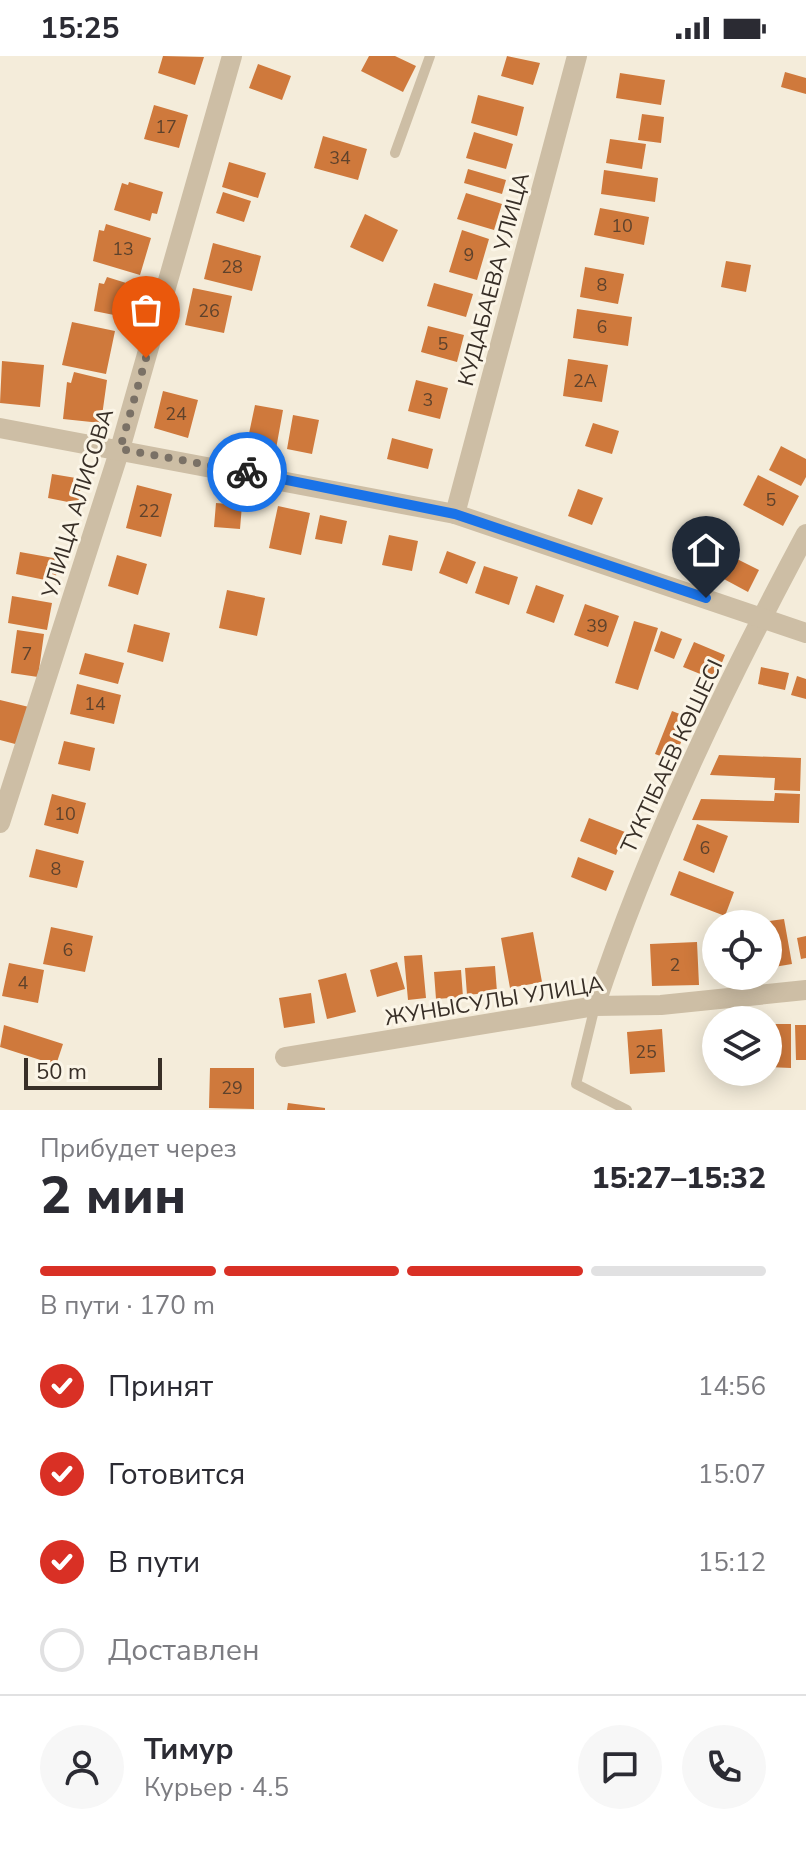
<!DOCTYPE html>
<html lang="ru">
<head>
<meta charset="utf-8">
<style>
	body { margin:0; font-family:"Nunito Sans",sans-serif; background:#f7f7f7; color:#2b2b33; height:100vh; display:flex; flex-direction:column; font-size:30px; white-space:nowrap }
	* { box-sizing:border-box; margin:0 }
	p { font-size:26px; color:#7c7c81 }
	.icon { flex:none; width:44px; height:44px; fill:none; stroke:currentColor; stroke-width:2; stroke-linecap:round; stroke-linejoin:round }
	.map { position:relative; height:1054px; overflow:hidden }
	.details { display:flex; flex-direction:column; background:#fff; flex:1 }
	.details>* { flex:none }
	.buttons { position:absolute; left:702px; top:854px; display:grid; gap:16px }
	.buttons a { display:grid; place-items:center; width:80px; height:80px; border-radius:50%; background:#fff; box-shadow:0 4px 20px #0003; font-size:40px }
	.scale { position:absolute; left:24px; bottom:20px; width:138px; box-sizing:border-box; padding-left:8px; border:4px solid #382f27; border-top:0; font-size:22px; line-height:28px; white-space:nowrap; color:#382f27; -webkit-text-stroke:6px #fbf5e7; paint-order:stroke }
	.pin { position:absolute; display:grid; place-items:center; width:68px; height:68px; color:#fff; margin:-82px -34px; border-radius:50% 50% 50% 0; rotate:-45deg; box-shadow:0 0 8px #0007 }
	.pin .icon { rotate:45deg }
	.courier { position:absolute; display:grid; place-items:center; width:80px; height:80px; margin:-40px; border:6px solid #1a73e8; border-radius:50%; background:#fff; color:#222; box-shadow:0 2px 10px #0007 }
	.headline em { font-style:normal; font-weight:800 }
	.headline div { display:flex; flex-direction:column-reverse }
	.headline { display:flex; align-items:center; justify-content:space-between; height:136px; padding:0 40px }
	h1 { font-size:52px; font-weight:800; line-height:60px }
	.bar { display:grid; grid-template-columns:repeat(4,1fr); gap:12px 8px; align-content:center; height:96px; padding:0 40px }
	.bar i { height:10px; border-radius:6px; background:#e1e1e2 }
	.bar .selected { background:#d93025 }
	.bar p { grid-column:span 4 }
	.line { display:flex; align-items:center; gap:20px; padding:0 40px; border-top:2px solid #e1e1e2 }
	.line div { flex:1 }
	.round { display:grid; place-items:center; flex:none; width:84px; height:84px; border-radius:42px; background:#f7f7f7 }
	ol { padding:0 40px; list-style:none }
	li { display:flex; align-items:center; gap:24px; height:88px }
	li p { margin-inline-start:auto }
	li .icon { padding:8px; border-radius:50%; background:#d93025; color:#fff; stroke-width:4 }
	li:last-child { color:#7c7c81 }
	li i { width:44px; height:44px; border:4px solid #e1e1e2; border-radius:50% }
	.status { display:flex; justify-content:space-between; align-items:center; height:56px; padding:0 40px; background:#fff; direction:ltr }
	.status svg { height:22px; fill:currentColor }
	.map>svg:first-child { display:block }
	.building { fill:#cf793c }
	.lines { fill:none; stroke-linecap:round; stroke-linejoin:round }
	.service { stroke:#cdbea5; stroke-width:10 }
	.minor { stroke:#cdbea5; stroke-width:20 }
	.tertiary { stroke:#cdbea5; stroke-width:20 }
	.done { stroke:#7a7166; stroke-width:8; stroke-dasharray:0 14.4 }
	.route { stroke:#1a73e8; stroke-width:10 }
	.labels { text-anchor:middle; stroke-width:6; stroke-linejoin:round; paint-order:stroke }
	.number-label { font-size:18px; fill:#5e422c }
	.street-label { font-size:22px; fill:#382f27; stroke:#fbf5e7 }
</style>
</head>
<body>
<div class="status"><b>15:25</b><svg viewBox="0 0 49 12"><path d="M0 12V9h3v3zM5 12V6h3v6zM10 12V3h3v9zM15 12V0h3v12zM26 1h20v11H26zM47 4h2v5h-2z"/></svg></div>
<div class="map">
<svg width="806" height="1054" viewBox="0 0 806 1054">
	<rect width="100%" height="100%" fill="#f4ecda"/>
	<path class="building" d="M163,0L204,1L195,29L158,17Z
		M369,0H395L416,10L403,36L361,15Z
		M507,0L540,7L533,29L501,20Z
		M258,8L291,20L282,44L249,32Z
		M785,16L806,22V38L781,31Z
		M620,17L665,24L661,49L616,42Z
		M478,39L524,51L517,80L471,67Z
		M154,49L188,59L179,92L144,83Z
		M642,58L664,61L661,87L638,84Z
		M474,76L513,88L506,113L466,102Z
		M323,80L367,93L358,124L314,112Z
		M610,83L646,88L642,113L606,107Z
		M229,106L266,117L258,142L222,131Z
		M468,113L506,124L502,138L464,127Z
		M604,114L658,122L655,146L601,138Z
		M129,126L163,136L157,158L152,157L150,165L114,154L122,127L128,129Z
		M223,136L251,145L244,166L216,157Z
		M466,137L502,148L494,174L457,163Z
		M600,152L649,161L644,189L594,179Z
		M365,158L398,174L383,206L350,191Z
		M106,168L151,182L140,219L93,205L99,174L104,175Z
		M462,174L489,183L477,224L449,216Z
		M213,187L261,200L252,235L204,223Z
		M726,205L751,209L746,236L721,231Z
		M585,211L624,218L618,248L580,241Z
		M107,221L139,231L129,262L94,255L99,227L104,228Z
		M434,227L473,238L466,261L427,250Z
		M193,232L232,240L224,277L185,269Z
		M577,253L632,261L628,290L573,282Z
		M72,266L115,275L106,318L62,309Z
		M428,270L464,279L457,306L421,296Z
		M568,303L608,309L602,346L563,340Z
		M2,305L44,309L40,351L0,347Z
		M74,316L107,324L101,367L63,363L67,326L71,327Z
		M416,324L448,332L440,363L408,355Z
		M163,335L198,344L188,382L154,372Z
		M255,349L283,354L276,393L247,387Z
		M293,359L319,364L312,398L287,393Z
		M593,367L619,375L612,398L585,390Z
		M392,382L433,393L428,413L387,403Z
		M781,390L806,403V421L801,430L769,414Z
		M52,418L82,423L78,448L48,442Z
		M758,419L799,440L783,470L743,449Z
		M137,429L172,438L161,481L126,472Z
		M578,433L603,442L592,469L568,460Z
		M216,447L242,449L240,473L214,471Z
		M278,450L310,457L301,499L269,492Z
		M320,459L347,465L342,488L315,483Z
		M389,479L418,485L412,515L382,509Z
		M447,495L476,506L467,528L439,517Z
		M20,496L59,503L55,526L16,518Z
		M117,499L147,508L138,539L108,530Z
		M733,501L759,514L748,536L722,522Z
		M484,510L518,521L509,549L475,537Z
		M536,529L564,539L554,567L526,557Z
		M227,534L265,542L257,580L219,572Z
		M12,540L52,547L47,574L8,567Z
		M585,548L619,560L608,591L574,579Z
		M634,565L658,572L638,634L615,627Z
		M134,568L170,577L163,606L127,596Z
		M17,574L44,578L38,621L11,617Z
		M661,575L682,583L674,603L654,595Z
		M694,586L725,599L715,624L683,611Z
		M85,597L124,607L118,628L79,618Z
		M761,611L789,617L785,634L758,628Z
		M797,620L806,623V643L791,639Z
		M77,628L121,639L114,668L70,658Z
		M0,644L29,651L19,689L0,684Z
		M672,655L690,662L674,705L655,698Z
		M64,685L95,692L90,715L58,708Z
		M719,699L801,702L800,735L774,734L775,722L710,719Z
		M775,737L800,738L799,767L692,764L701,743L774,745Z
		M52,738L86,747L78,778L44,769Z
		M589,762L625,776L616,799L580,785Z
		M697,768L728,780L714,817L683,804Z
		M36,793L84,805L77,832L29,821Z
		M578,801L614,815L606,835L571,821Z
		M679,815L734,836L725,860L670,839Z
		M784,863L792,908L768,912V868L762,866Z
		M51,871L93,880L85,916L43,908Z
		M533,876L542,926L510,932L501,882Z
		M806,880V902L801,903L797,882Z
		M697,886L699,929L652,930L650,888Z
		M422,899L426,942L408,944L404,900Z
		M397,906L405,933L377,941L370,914Z
		M9,907L44,914L38,947L2,940Z
		M495,910L497,936L467,939L465,912Z
		M461,914L463,941L436,943L434,916Z
		M346,917L356,956L327,963L318,924Z
		M311,937L315,967L284,972L279,942Z
		M768,968H791V1012L768,1011Z
		M4,969L63,988L56,1009L0,991Z
		M795,969H806V1004H796Z
		M662,973L665,1016L630,1018L627,976Z
		M210,1012H254V1053L209,1052Z
		M288,1047L325,1052V1054H287Z"/>
	<g class="lines">
		<path class="service" d="M395,97L430,0
			M595,950L576,1028L627,1054"/>
		<path class="minor" d="M455,458L577,0
			M0,767L120,393L232,0
			M595,950C649,787 725,629 806,478
			M285,1001L595,950L661,949L806,934"/>
		<path class="tertiary" d="M0,372L455,458L806,577"/>
	</g>
	<g class="lines">
		<path class="done" d="M146,302L120,393L247,416"/>
		<path class="route" d="M247,416L455,458L706,542"/>
	</g>
	<g class="labels">
		<g class="number-label">
			<text x="166" y="77">17</text>
			<text x="340" y="108">34</text>
			<text x="622" y="176">10</text>
			<text x="123" y="199">13</text>
			<text x="469" y="205">9</text>
			<text x="232" y="217">28</text>
			<text x="602" y="235">8</text>
			<text x="209" y="261">26</text>
			<text x="602" y="277">6</text>
			<text x="443" y="294">5</text>
			<text x="585" y="331">2А</text>
			<text x="428" y="350">3</text>
			<text x="176" y="364">24</text>
			<text x="771" y="450">5</text>
			<text x="149" y="461">22</text>
			<text x="597" y="576">39</text>
			<text x="27" y="604">7</text>
			<text x="95" y="654">14</text>
			<text x="65" y="764">10</text>
			<text x="705" y="798">6</text>
			<text x="56" y="819">8</text>
			<text x="68" y="900">6</text>
			<text x="675" y="915">2</text>
			<text x="23" y="933">4</text>
			<text x="646" y="1002">25</text>
			<text x="232" y="1038">29</text>
		</g>
		<g class="street-label">
			<text transform="translate(493 223) rotate(-75)" y="8">КУДАБАЕВА УЛИЦА</text>
			<text transform="translate(77 447) rotate(-73)" y="8">УЛИЦА АЛИСОВА</text>
			<text transform="translate(671 700) rotate(-65)" y="8">ТҮКТІБАЕВ КӨШЕСІ</text>
			<text transform="translate(494 944) rotate(-9)" y="8">ЖУНЫСУЛЫ УЛИЦА</text>
		</g>
	</g>
</svg>
<div class="buttons">
<a><svg class="icon" aria-label="locate" viewBox="0 0 24 24"><circle cx="12" cy="12" r="6"/><path d="M12 2v4M12 18v4M2 12h4M18 12h4"/></svg></a>
<a><svg class="icon" aria-label="layers" viewBox="0 0 24 24"><path d="M12 4l9 5-9 5-9-5zM3 14l9 5 9-5"/></svg></a>
</div>
<div class="scale">50 m</div>
<div class="pin" style="left:146px;top:302px;background:#ea580c"><svg class="icon" aria-label="bag" viewBox="0 0 24 24"><path d="M5 8h14l-1 12H6zM9 8a3 3 0 0 1 6 0"/></svg></div>
<div class="pin" style="left:706px;top:542px;background:#1f2937"><svg class="icon" aria-label="home" viewBox="0 0 24 24"><path d="M3 11l9-7 9 7M6 9v11h12V9"/></svg></div>
<div class="courier" style="left:247px;top:416px"><svg class="icon" aria-label="bike" viewBox="0 0 24 24"><circle cx="6" cy="16" r="4"/><circle cx="18" cy="16" r="4"/><path d="M6 16l4-8h5l3 8M10 8l3 8H6M13 5h3"/></svg></div>
</div>
<section class="details">
<div class="headline"><div><h1>2 мин</h1><p>Прибудет через</p></div><em>15:27–15:32</em></div>
<div class="bar"><i class="selected"></i><i class="selected"></i><i class="selected"></i><i></i><p>В пути · 170 m</p></div>
<ol>
<li><svg class="icon" aria-label="check" viewBox="0 0 24 24"><path d="M5 12l5 5 9-10"/></svg>Принят<p>14:56</p></li>
<li><svg class="icon" aria-label="check" viewBox="0 0 24 24"><path d="M5 12l5 5 9-10"/></svg>Готовится<p>15:07</p></li>
<li><svg class="icon" aria-label="check" viewBox="0 0 24 24"><path d="M5 12l5 5 9-10"/></svg>В пути<p>15:12</p></li>
<li><i></i>Доставлен</li>
</ol>
<div class="line" style="height:144px"><a class="round"><svg class="icon" aria-label="person" viewBox="0 0 24 24"><circle cx="12" cy="8" r="4"/><path d="M4 21q1-7 8-7t8 7"/></svg></a><div><b>Тимур</b><p>Курьер · 4.5</p></div><a class="round"><svg class="icon" aria-label="chat" viewBox="0 0 24 24"><path d="M4 5h16v11H9l-5 4z"/></svg></a><a class="round"><svg class="icon" aria-label="phone" viewBox="0 0 24 24"><path d="M5 4h4l2 5-3 2q2 4 5 5l2-3 5 2v4C11 20 4 13 5 4z"/></svg></a></div>
</section>
</body>
</html>
